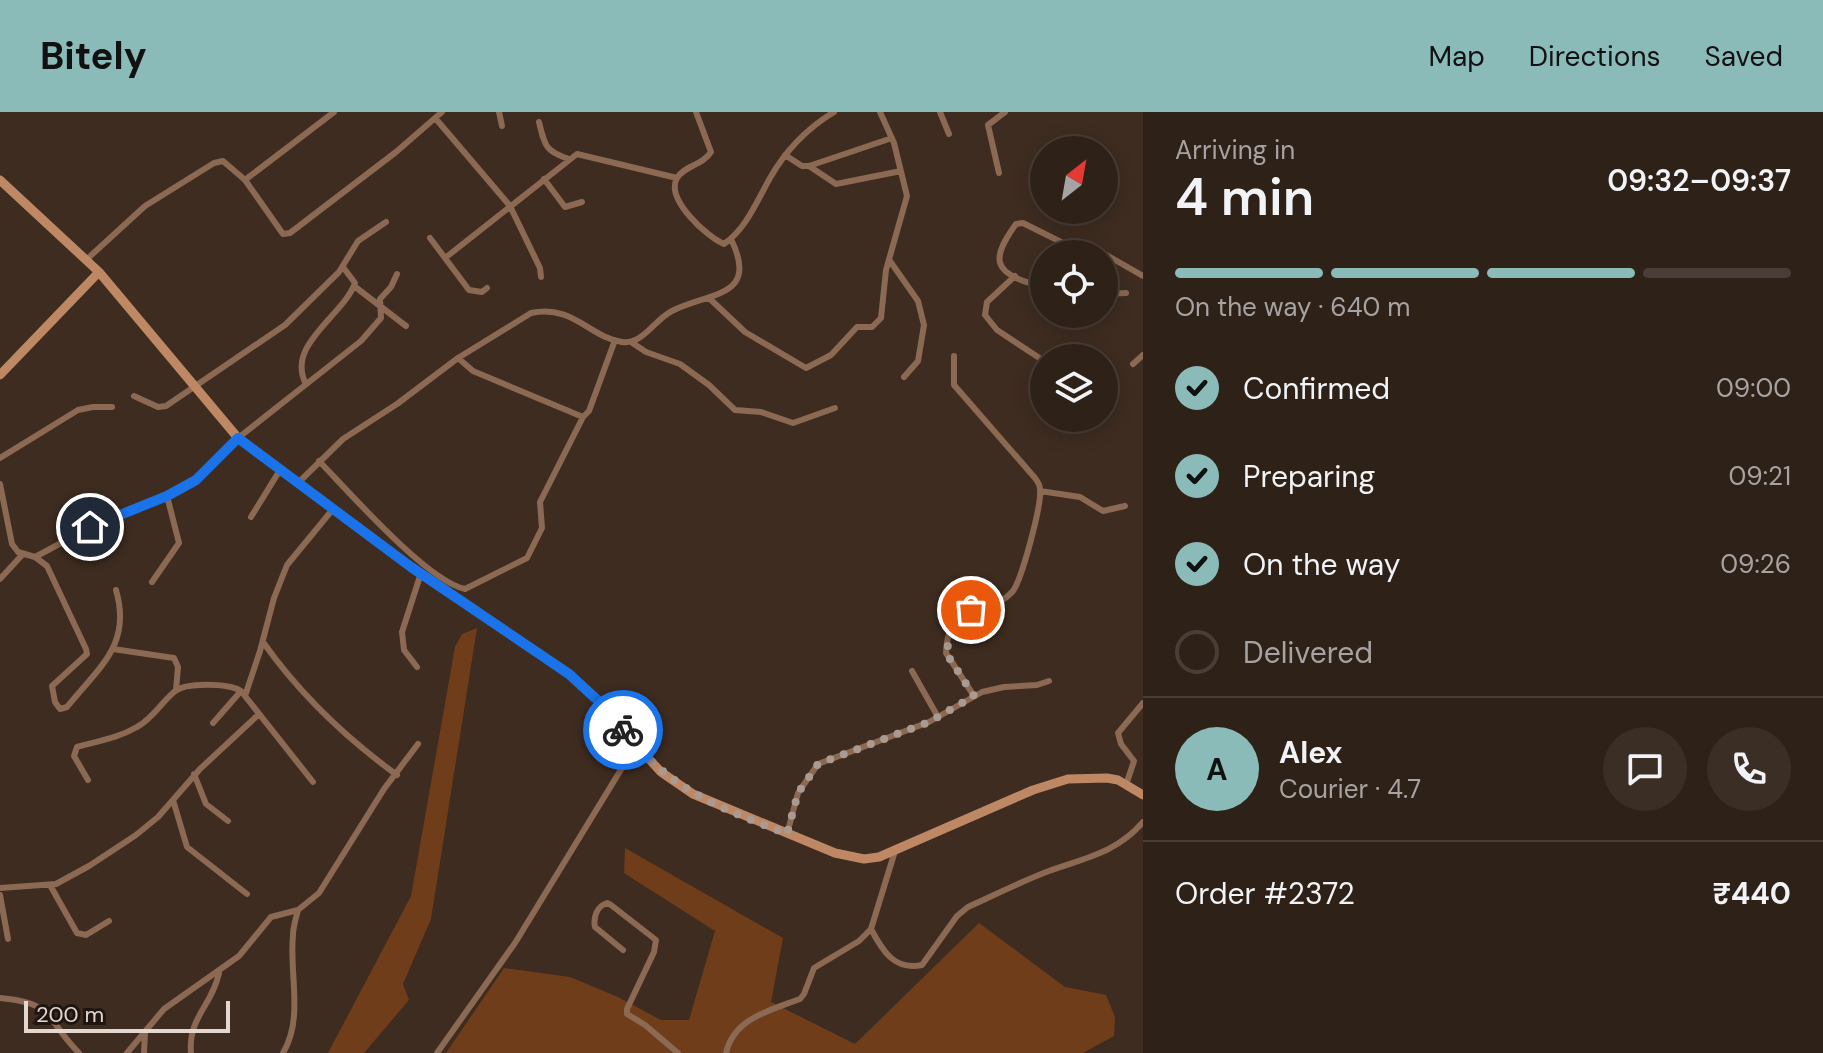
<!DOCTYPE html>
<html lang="en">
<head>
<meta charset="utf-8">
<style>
	body { margin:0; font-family:"DM Sans",sans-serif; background:#3a2e25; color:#f1f3f6; height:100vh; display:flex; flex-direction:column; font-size:30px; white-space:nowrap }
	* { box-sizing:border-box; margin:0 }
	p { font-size:26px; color:#a7a3a2 }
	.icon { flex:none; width:44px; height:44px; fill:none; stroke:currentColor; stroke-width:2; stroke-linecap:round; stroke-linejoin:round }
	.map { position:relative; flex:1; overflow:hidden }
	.details { display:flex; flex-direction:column; background:#2e2118; width:680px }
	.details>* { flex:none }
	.needle { width:52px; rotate:31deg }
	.tools { position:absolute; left:1030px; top:24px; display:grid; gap:16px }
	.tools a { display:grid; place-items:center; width:88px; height:88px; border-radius:50%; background:#2e2118; box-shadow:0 4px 20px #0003,0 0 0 2px #493e37; font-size:40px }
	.scale { position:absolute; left:24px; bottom:20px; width:206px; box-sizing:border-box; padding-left:8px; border:4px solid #e3d7cf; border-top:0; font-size:22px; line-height:28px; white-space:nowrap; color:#e3d7cf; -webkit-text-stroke:6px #1f1611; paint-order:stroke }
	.pin { position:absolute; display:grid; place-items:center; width:68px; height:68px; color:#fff; margin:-34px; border:4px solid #fff; border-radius:50%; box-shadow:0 2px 8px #0007 }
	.courier { position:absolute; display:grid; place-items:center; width:80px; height:80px; margin:-40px; border:6px solid #1a73e8; border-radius:50%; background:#fff; color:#222; box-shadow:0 2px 10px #0007 }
	.head em { font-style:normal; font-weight:600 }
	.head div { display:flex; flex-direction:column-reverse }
	.head { display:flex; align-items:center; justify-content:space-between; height:136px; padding:0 32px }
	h1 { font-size:52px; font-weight:600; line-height:60px }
	.bar { display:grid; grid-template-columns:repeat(4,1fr); gap:12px 8px; align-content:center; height:96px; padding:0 32px }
	.bar i { height:10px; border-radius:6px; background:#493e37 }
	.bar .selected { background:#8bbbb9 }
	.bar p { grid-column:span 4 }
	.line { display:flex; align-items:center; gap:20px; padding:0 32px; border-top:2px solid #493e37 }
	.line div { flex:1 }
	.round { display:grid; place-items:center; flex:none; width:84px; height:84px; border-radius:42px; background:#3a2e25 }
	ol { padding:0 32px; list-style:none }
	li { display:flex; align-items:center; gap:24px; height:88px }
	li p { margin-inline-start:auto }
	li .icon { padding:8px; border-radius:50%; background:#8bbbb9; color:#111; stroke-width:4 }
	li:last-child { color:#a7a3a2 }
	li i { width:44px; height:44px; border:4px solid #493e37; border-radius:50% }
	header { display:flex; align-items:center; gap:48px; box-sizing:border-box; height:112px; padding:0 40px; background:#8bbbb9; color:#111 }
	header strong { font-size:38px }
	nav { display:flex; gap:44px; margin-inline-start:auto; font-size:28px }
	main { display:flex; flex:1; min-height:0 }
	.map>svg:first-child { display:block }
	.green { fill:#6f3d19 }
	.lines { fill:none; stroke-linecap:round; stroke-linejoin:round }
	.street { stroke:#8b6953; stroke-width:6 }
	.secondary { stroke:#be8864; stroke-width:9 }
	.done { stroke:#a99b92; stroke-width:8; stroke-dasharray:0 14.4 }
	.route { stroke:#1a73e8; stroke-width:10 }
</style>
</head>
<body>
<header>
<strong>Bitely</strong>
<nav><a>Map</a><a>Directions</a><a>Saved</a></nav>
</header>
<main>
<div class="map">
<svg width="1143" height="941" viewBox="0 0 1143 941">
	<rect width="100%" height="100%" fill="#3e2c20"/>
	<path class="green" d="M477,516L431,807L403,872L409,888L364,941H328L411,784L455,535L462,522Z
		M625,736L783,826L771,890L855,932L979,811L1065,875L1106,883L1115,905L1114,924L1083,941H446L504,856L570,865L618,885L661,908H689L715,819L624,761Z"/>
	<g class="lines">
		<path class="street" d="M334,0L245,68L283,122L290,121L396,40L442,0
			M499,0L502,14
			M696,0L711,40C703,53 684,54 677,66C665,87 707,125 724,132C746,117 757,89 770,66C786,38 806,17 834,0
			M940,0L949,22
			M436,7L510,94L540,156L541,165
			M539,10C545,34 545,39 569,47
			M785,43L802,54H809L892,26
			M809,54L836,72L901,59
			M999,61L988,13L1005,0
			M544,67L565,95L582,90
			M430,126L469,178L482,180L487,176
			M1060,142L1065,132L1068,131L1101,140L1143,164
			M445,146L577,42L677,66
			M86,148L145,94L214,51L223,49L245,68
			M890,149L918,189L924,213L918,249L904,265
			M1015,164L987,190L985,203L997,218L1044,249
			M1044,164L1033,172C990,160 993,144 1016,112L1023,111L1065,132
			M354,174L406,214
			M1104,182L1126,181
			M709,186L745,220L806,256L831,243L857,215H872L881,206L886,158L907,84L894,31L880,0
			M631,230L646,240L680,252L709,273L735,298L761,300L793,311L835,296
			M954,244V273L1035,366C1038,370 1040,373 1040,377C1042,393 1022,466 1013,479C990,506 948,485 946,541L974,584
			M458,246L473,259L583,305L589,299L615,228
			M1133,252L1143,243
			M306,272C285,233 344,203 355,171L343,155
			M134,284L158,295L166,294L285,213L339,160L358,129L386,110
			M1055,308V306
			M0,346L78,298L93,295H112
			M319,349C349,380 427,469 465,477L527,446L542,416L540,390L583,305
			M298,371L343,327L397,292L458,246L531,201C573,192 589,225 622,230C643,233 655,207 672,199C709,180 760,186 731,127
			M0,372L12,432L18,440L35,445L47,454L86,537L87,542L52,574L55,590L60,597L67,595C99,555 132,533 116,478
			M1040,379L1080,385L1103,399L1125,394
			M251,405L280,358
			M35,445L104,408L167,384L196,368L238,326L361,229L381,206L380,187L391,175L397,162
			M0,467L23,442
			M152,470L179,431L167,384
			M263,530C299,581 346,626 397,663
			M113,537L174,546L178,555L176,578
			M417,555L404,538L402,520L421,461
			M912,559L938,605
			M245,584L260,539L274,486L287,453L333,397
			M213,611L241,579
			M194,662L206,692L228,709
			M88,668L74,644L77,635C98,629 118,626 137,615C152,607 161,591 174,580C185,570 228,571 241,579L313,670
			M1126,673L1134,649L1121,632L1118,621L1143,591
			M173,688L187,735L247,782
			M787,722L798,681L818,652L929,610L982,580L1004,575L1037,573L1049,569
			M50,773L77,821L86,823L109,809
			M0,776L56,772L89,754L136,723L158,705L200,657L259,602
			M0,783L8,827
			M871,817C882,838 894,859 922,853L957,804L968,795C995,783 1022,769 1049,759C1085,746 1118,740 1143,710
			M623,838L595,815C593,805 597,794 607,791L611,793L656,828L654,840L627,897V902L645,913L678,941
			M0,886C56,891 45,907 79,941
			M127,941L164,897L239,844L271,805L298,798L319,781L384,677L418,632
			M144,941L145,920
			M191,941C188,905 212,894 219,861
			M283,941C304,906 289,862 293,823C293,815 296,806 298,798
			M437,941L515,831L636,633
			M726,941C734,906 771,898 800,887L804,882L814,856L859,829L871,817L895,739"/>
		<path class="secondary" d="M0,68L99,160L238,326L411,455L569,562L606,596L636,633L661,660L693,682L835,741L864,747L879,745L1033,678L1068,667L1107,666L1118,668L1143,683
			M0,263L99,160"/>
	</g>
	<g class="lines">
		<path class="done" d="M623,618C670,678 718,695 787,722L798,681L818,652L929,610L974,584L946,541L953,514L971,498"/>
		<path class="route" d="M90,415L167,384L196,368L238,326L411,455L569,562L606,596L623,618"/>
	</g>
</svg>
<div class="tools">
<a><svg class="needle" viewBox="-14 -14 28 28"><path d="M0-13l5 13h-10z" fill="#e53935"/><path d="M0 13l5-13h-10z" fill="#a7a3a2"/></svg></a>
<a><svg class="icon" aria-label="locate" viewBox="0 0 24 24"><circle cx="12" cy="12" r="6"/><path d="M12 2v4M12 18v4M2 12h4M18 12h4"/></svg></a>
<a><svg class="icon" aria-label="layers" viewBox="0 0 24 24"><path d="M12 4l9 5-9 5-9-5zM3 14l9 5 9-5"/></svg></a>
</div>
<div class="scale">200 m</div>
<div class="pin" style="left:971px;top:498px;background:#ea580c"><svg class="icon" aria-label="bag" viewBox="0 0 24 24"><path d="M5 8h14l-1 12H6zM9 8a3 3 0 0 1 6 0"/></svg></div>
<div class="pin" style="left:90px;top:415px;background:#1f2937"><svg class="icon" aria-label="home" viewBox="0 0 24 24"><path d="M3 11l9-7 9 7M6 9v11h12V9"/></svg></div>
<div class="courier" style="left:623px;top:618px"><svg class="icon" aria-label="bike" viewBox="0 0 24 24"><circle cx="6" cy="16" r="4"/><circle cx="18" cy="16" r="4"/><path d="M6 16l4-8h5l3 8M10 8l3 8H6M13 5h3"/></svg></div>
</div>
<section class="details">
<div class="head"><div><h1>4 min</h1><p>Arriving in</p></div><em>09:32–09:37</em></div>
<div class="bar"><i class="selected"></i><i class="selected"></i><i class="selected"></i><i></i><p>On the way · 640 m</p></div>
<ol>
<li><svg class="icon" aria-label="check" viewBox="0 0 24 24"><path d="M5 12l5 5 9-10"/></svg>Confirmed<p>09:00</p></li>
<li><svg class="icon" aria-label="check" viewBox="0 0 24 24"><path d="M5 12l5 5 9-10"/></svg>Preparing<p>09:21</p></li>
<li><svg class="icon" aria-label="check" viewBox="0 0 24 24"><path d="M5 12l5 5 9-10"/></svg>On the way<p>09:26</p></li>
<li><i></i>Delivered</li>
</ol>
<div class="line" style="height:144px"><b class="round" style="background:#8bbbb9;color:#111">A</b><div><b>Alex</b><p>Courier · 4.7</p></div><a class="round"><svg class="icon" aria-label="chat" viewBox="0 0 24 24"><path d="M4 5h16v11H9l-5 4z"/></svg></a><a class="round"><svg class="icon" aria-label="phone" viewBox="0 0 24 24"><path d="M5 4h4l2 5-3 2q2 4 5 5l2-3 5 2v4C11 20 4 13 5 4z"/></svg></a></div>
<div class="line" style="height:104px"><div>Order #2372</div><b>₹440</b></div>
</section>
</main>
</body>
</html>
